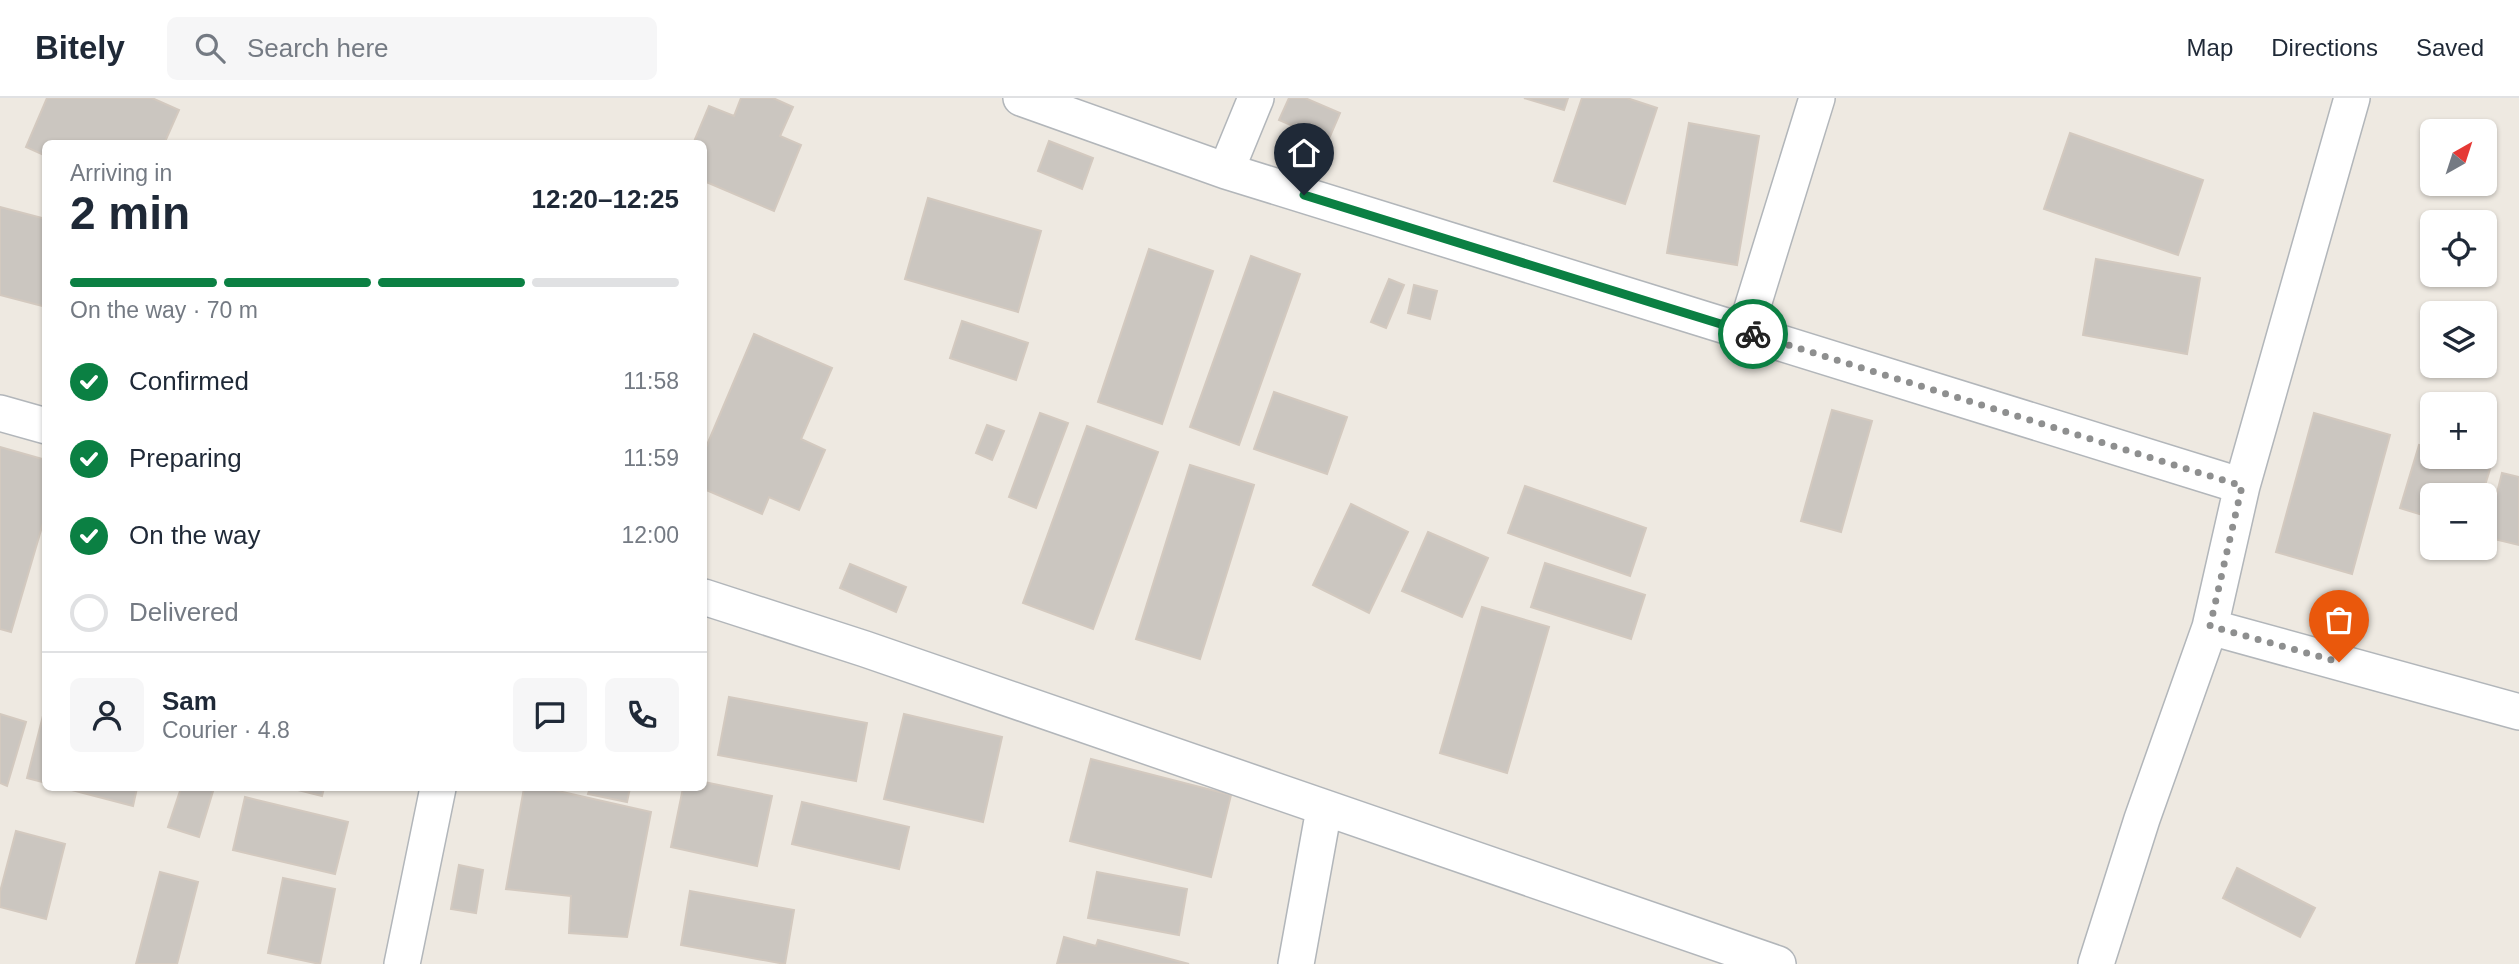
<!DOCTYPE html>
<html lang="en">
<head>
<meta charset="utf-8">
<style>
	body { margin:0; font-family:Helvetica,sans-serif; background:#f6f6f7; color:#1f2937; height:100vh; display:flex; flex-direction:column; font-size:26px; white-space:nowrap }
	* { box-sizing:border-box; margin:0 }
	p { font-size:23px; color:#747a83 }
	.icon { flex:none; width:38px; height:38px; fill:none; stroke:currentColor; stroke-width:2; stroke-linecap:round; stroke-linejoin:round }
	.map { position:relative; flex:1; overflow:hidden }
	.drawer { position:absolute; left:42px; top:42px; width:665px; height:651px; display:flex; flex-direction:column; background:#fff; border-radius:10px; box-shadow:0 2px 5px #0004 }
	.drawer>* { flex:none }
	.needle { width:46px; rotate:39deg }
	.buttons { position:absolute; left:2420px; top:21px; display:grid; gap:14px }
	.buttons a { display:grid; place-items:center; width:77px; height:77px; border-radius:10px; background:#fff; box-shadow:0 2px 5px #0004; font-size:35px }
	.pin { position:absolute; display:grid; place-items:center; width:60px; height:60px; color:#fff; margin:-72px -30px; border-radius:50% 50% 50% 0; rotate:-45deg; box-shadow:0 0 7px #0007 }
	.pin .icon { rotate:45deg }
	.courier { position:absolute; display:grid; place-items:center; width:70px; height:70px; margin:-35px; border:5px solid #0b8043; border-radius:50%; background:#fff; color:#222; box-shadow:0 2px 9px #0007 }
	.summary em { font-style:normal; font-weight:700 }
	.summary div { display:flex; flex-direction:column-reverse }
	.summary { display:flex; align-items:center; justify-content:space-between; height:119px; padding:0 28px }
	h1 { font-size:46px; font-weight:700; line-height:52px }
	.bar { display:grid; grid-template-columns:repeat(4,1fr); gap:10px 7px; align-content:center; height:84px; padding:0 28px }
	.bar i { height:9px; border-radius:5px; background:#e0e1e3 }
	.bar .on { background:#0b8043 }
	.bar p { grid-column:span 4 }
	.line { display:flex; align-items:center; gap:18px; padding:0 28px; border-top:2px solid #e0e1e3 }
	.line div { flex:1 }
	.round { display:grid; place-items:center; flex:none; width:74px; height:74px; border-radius:10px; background:#f6f6f7 }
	ol { padding:0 28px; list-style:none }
	li { display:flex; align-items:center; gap:21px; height:77px }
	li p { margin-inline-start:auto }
	li .icon { padding:7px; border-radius:50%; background:#0b8043; color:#fff; stroke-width:4 }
	li:last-child { color:#747a83 }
	li i { width:38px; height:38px; border:4px solid #e0e1e3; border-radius:50% }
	header { display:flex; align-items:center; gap:42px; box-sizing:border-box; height:98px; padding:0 35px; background:#fff; border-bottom:2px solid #e0e1e3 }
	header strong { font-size:33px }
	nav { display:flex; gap:38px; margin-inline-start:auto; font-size:24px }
	.search { width:490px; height:63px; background:#f6f6f7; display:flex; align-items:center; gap:18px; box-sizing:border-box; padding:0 24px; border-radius:10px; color:#747a83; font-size:26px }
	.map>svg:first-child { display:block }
	.building { fill:#cbc6c0; stroke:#d3c9bf; stroke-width:2 }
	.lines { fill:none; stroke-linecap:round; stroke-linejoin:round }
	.street-casing { stroke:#b2b6ba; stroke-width:38 }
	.street { stroke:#fff; stroke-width:35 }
	.done { stroke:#8e8f8f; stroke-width:7; stroke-dasharray:0 12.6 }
	.route { stroke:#0b8043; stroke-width:9 }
</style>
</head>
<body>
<header>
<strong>Bitely</strong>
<div class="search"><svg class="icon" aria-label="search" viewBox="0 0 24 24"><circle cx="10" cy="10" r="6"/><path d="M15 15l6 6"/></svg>Search here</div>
<nav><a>Map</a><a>Directions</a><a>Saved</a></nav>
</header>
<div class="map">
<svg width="2519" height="866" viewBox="0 0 2519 866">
	<rect width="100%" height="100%" fill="#eee9e1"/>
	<path class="building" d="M47,0H152L179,12L164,46H46V58L26,49Z
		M741,0H773L793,9L780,38L801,47L774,113L704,83V46H693L709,8L734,18Z
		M1289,0H1305L1340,15L1328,43L1279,22Z
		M1524,0H1568L1564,12Z
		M1582,0H1627L1657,10L1625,106L1554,83Z
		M1689,25L1759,38L1737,167L1667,155Z
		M2070,35L2203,82L2178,157L2044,111Z
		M1049,43L1093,60L1082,91L1038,73Z
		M928,100L1041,133L1018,214L905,181Z
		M0,109L46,121V209L0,197Z
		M1149,151L1213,173L1162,326L1098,304Z
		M1251,158L1300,176L1239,347L1190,329Z
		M2096,161L2200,180L2187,256L2083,237Z
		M1389,181L1404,187L1386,230L1371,224Z
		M1414,187L1437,193L1430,221L1408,215Z
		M962,223L1028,245L1016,282L950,260Z
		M754,236L832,270L801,341L825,352L799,412L769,399L762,416L704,391V354Z
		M1274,294L1347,319L1327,376L1254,351Z
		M1832,312L1872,323L1841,434L1801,423Z
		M1040,315L1068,325L1036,410L1009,399Z
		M2314,315L2390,337L2352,476L2276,454Z
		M987,327L1004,333L992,362L976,355Z
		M1087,328L1158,354L1093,531L1023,505Z
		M2419,347L2432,351V359H2459L2491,368L2482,397H2432V420L2400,410Z
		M0,349L46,362V415L11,534L0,531Z
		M1190,367L1254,387L1200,561L1136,541Z
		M2502,375L2519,379V447L2486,439Z
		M1525,388L1646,430L1630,478L1508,435Z
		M1351,406L1408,434L1369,515L1313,487Z
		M1428,434L1488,460L1462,519L1402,493Z
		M1545,465L1645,497L1631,541L1531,509Z
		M850,466L906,489L896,514L840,490Z
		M1482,509L1549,529L1507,675L1440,655Z
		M729,599L867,625L856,683L718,657Z
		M46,606V685L27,680Z
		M0,616L26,624L7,688L0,685Z
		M904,616L1002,639L983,724L884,701Z
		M1091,661L1231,697L1211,779L1070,743Z
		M704,684L772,698L757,768L671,749L683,690H704Z
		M64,690H137L133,708Z
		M181,690H214L199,739L168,729Z
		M290,690H324L322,698Z
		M524,690H545L651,714L627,839L569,835L571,798L506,791Z
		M590,690H630L627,704L588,696Z
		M245,699L348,724L335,776L233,752Z
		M802,704L909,729L899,771L792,746Z
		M16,733L65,746L46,821L0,809V794Z
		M459,767L483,772L476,815L451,811Z
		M2237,770L2315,810L2300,839L2223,800Z
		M160,774L198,784L177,866H136Z
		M1097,774L1187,791L1179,837L1088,820Z
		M283,780L335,791L320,866L268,855Z
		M690,793L794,812L785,866L681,847Z
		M1064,839L1096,848L1098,842L1189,866H1057Z"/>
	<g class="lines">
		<defs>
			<path id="street" d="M1021,0L1226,73L2242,388
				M1226,73L1256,0
				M1745,233L1817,0
				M0,315L46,328
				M704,499L865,551L1778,866
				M2210,529L2519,614
				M402,866L438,690
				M1296,866L1324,711
				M2096,866L2142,721L2210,529L2242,388L2352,0"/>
		</defs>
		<use href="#street" class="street-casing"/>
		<use href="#street" class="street"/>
	</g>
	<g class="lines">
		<path class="done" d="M1753,236L2242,388L2210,528L2339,564"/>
		<path class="route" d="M1304,97L1753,236"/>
	</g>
</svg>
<div class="buttons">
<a><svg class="needle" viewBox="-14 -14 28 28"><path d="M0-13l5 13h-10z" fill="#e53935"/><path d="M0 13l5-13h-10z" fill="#747a83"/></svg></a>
<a><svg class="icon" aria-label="locate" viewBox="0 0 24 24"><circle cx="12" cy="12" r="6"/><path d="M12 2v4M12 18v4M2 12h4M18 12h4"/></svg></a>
<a><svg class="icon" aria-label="layers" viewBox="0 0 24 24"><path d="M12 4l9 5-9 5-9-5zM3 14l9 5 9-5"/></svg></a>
<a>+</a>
<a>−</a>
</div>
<div class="pin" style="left:2339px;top:564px;background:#ea580c"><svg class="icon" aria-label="bag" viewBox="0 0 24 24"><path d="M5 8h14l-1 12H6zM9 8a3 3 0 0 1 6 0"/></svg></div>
<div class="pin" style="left:1304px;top:97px;background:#1f2937"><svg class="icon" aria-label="home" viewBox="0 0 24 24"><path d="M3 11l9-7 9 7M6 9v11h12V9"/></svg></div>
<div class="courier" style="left:1753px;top:236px"><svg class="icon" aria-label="bike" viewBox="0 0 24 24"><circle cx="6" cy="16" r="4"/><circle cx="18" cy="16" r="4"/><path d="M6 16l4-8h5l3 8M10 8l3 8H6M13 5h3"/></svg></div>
<section class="drawer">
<div class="summary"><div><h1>2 min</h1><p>Arriving in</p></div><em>12:20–12:25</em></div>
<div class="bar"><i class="on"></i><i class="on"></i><i class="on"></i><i></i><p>On the way · 70 m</p></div>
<ol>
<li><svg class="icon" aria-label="check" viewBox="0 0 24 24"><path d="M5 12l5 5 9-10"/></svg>Confirmed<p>11:58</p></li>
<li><svg class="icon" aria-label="check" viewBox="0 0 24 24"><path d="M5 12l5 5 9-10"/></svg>Preparing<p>11:59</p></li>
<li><svg class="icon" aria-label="check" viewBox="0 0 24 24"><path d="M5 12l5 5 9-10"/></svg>On the way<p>12:00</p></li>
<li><i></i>Delivered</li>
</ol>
<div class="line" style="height:126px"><a class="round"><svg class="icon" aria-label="person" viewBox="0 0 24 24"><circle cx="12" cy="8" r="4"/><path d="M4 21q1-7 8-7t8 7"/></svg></a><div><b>Sam</b><p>Courier · 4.8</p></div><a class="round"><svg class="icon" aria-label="chat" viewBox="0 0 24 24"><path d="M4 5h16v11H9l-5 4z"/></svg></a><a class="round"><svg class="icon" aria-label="phone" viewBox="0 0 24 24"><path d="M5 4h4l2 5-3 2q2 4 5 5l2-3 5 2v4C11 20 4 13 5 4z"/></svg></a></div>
</section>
</div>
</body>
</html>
